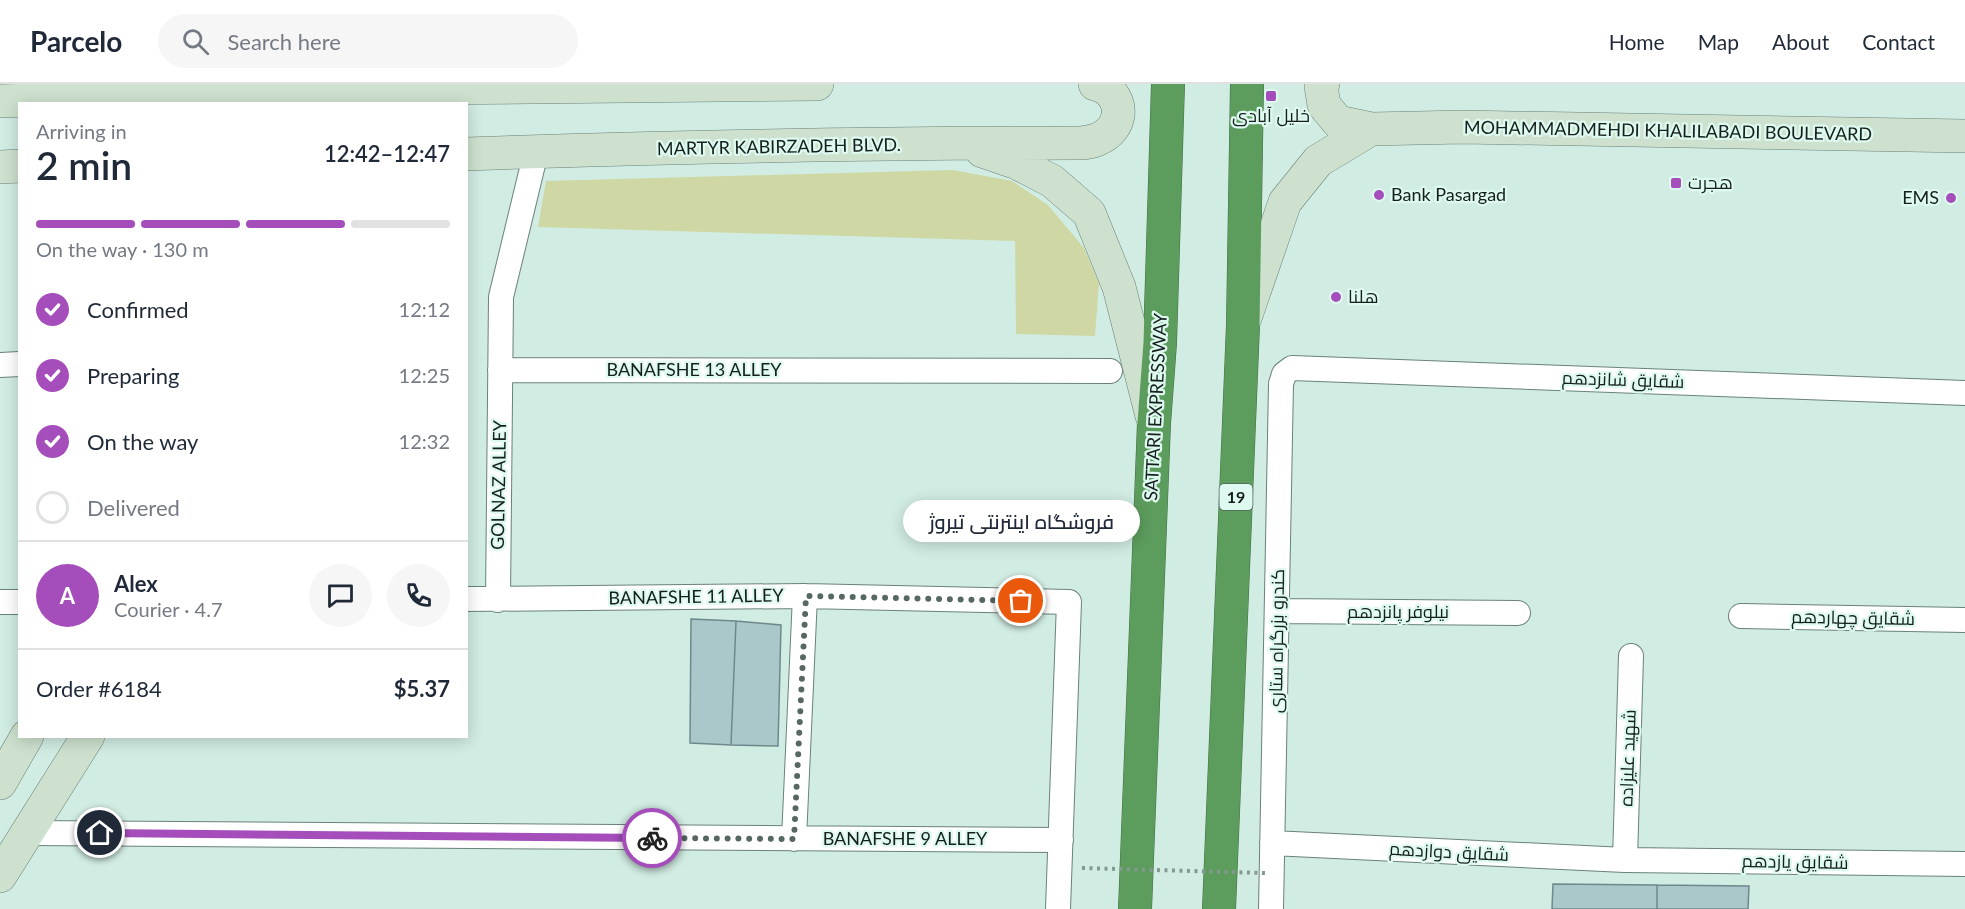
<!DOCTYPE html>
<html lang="en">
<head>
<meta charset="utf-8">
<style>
	body { margin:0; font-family:Lato,Cairo,sans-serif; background:#f6f6f7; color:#1f2937; height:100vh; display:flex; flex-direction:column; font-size:22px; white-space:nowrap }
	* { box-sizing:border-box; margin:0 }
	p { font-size:20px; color:#747a83 }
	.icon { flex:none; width:33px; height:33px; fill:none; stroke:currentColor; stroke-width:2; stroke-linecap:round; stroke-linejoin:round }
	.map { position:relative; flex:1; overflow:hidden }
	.side { position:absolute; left:18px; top:18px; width:450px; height:636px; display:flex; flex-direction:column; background:#fff; border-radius:0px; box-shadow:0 3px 15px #0003 }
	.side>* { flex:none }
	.pin { position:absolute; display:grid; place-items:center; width:51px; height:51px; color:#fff; margin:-26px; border:3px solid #fff; border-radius:50%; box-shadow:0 2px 6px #0007 }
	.courier { position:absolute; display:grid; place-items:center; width:60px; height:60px; margin:-30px; border:4px solid #a54ebb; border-radius:50%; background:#fff; color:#222; box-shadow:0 2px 8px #0007 }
	.bubble { position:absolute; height:42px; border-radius:21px; background:#fff; box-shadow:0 3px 15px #0003; font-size:20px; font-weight:600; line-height:42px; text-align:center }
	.summary em { font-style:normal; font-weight:600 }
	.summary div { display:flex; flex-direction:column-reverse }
	.summary { display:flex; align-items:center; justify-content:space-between; height:102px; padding:0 18px }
	h1 { font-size:39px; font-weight:600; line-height:45px }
	.bar { display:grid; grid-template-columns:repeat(4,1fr); gap:9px 6px; align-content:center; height:72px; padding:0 18px }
	.bar i { height:8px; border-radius:4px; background:#e0e1e3 }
	.bar .current { background:#a54ebb }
	.bar p { grid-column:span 4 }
	.line { display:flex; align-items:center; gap:15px; padding:0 18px; border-top:2px solid #e0e1e3 }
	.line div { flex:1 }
	.round { display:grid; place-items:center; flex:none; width:63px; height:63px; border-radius:32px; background:#f6f6f7 }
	ol { padding:0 18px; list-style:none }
	li { display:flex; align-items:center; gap:18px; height:66px }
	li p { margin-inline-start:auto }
	li .icon { padding:6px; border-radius:50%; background:#a54ebb; color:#fff; stroke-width:4 }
	li:last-child { color:#747a83 }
	li i { width:33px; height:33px; border:3px solid #e0e1e3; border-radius:50% }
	header { display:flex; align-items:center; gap:36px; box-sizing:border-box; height:84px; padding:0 30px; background:#fff; border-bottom:2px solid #e0e1e3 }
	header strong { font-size:28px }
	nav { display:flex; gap:33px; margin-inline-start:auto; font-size:21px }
	.search { width:420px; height:54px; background:#f6f6f7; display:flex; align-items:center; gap:15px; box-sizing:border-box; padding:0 21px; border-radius:33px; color:#747a83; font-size:22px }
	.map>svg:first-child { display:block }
	.green { fill:#cfd8a4 }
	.building { fill:#aac7c9; stroke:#6e898b; stroke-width:1.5 }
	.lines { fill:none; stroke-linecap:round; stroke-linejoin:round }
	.street-casing { stroke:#69827a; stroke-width:26 }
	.secondary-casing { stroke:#69827a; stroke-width:34 }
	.highway-casing { stroke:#437046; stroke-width:34 }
	.street { stroke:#fff; stroke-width:24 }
	.secondary { stroke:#cee1ce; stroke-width:33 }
	.highway { stroke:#5c9c5d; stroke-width:33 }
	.path-bridge { stroke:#849892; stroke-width:4; stroke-dasharray:3 4.5; stroke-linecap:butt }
	.done { stroke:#576762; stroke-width:6; stroke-dasharray:0 10.8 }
	.route { stroke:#a54ebb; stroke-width:8 }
	.poi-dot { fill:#a54ebb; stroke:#def9f0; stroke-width:2 }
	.labels { text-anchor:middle; stroke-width:4.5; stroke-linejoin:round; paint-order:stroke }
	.shield { fill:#def9f0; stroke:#51605c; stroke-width:1.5 }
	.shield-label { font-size:16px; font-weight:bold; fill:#151f1c }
	.poi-label { font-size:18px; fill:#151f1c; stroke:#def9f0; text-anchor:start }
	.street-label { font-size:18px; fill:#151f1c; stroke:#def9f0 }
</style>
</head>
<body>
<header>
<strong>Parcelo</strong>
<div class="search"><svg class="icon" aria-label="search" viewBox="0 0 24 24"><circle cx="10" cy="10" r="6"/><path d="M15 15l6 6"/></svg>Search here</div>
<nav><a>Home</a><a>Map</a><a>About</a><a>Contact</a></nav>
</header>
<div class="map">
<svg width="1965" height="825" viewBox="0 0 1965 825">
	<rect width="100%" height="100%" fill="#d1ece3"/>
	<path class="green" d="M953,86L1012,97L1048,121L1084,164L1099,200L1095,252L1016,250L1015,157L538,143L546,97Z"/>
	<path class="building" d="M691,535L736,537L731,661L690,659Z
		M736,537L781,541L778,662L731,661Z
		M1553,800L1657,801V825H1552Z
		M1657,801L1749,802L1748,825H1657Z"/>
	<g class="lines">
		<defs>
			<path id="street" d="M0,281L20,280
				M500,286L1110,287
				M466,515L805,512L1069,518L1058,825
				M498,516L501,213L536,68
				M0,518H20
				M1278,527L1518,529
				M1741,532L1965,536
				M28,749L1061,756
				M794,755L805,512
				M1272,759L1625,776L1965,780
				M1625,776L1631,572
				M1271,825L1281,300L1284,290L1292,284L1965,309"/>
			<path id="secondary" d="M1323,0L1321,2L1324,21L1338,38L1371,45L1463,43L1965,52
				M0,17L426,4L817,0
				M982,67L1017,79L1052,97L1089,129L1119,203L1152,332
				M466,70C671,63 875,59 1079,59C1090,59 1104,55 1112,45C1126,27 1115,4 1095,0
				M0,83L20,82
				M1245,234L1285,118L1318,77L1371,45
				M0,699L27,652
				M0,792L88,652"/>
			<path id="highway" d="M1135,825L1154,339L1160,259L1168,0
				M1219,825L1243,241L1247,0"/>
		</defs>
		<use href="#street" class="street-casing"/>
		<use href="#secondary" class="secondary-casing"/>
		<use href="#highway" class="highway-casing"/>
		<use href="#street" class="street"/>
		<use href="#secondary" class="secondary"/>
		<use href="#highway" class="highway"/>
		<path class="path-bridge" d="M1082,784L1265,789"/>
	</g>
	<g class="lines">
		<path class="done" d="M652,754L794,755L806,512L1021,517"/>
		<path class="route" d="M100,749L652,754"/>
	</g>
	<g class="poi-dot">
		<rect x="1265" y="6" width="12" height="12" rx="3"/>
		<rect x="1670" y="93" width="12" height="12" rx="3"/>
		<circle cx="1379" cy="111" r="6"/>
		<circle cx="1951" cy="114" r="6"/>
		<circle cx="1336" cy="213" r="6"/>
	</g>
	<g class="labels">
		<rect class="shield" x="1219.5" y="400" width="33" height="26" rx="4.5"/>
		<g class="shield-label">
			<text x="1236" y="419">19</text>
		</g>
		<g class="poi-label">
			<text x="1271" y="38" text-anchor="middle">خلیل آبادی</text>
			<text x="1688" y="105">هجرت</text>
			<text x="1391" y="117">Bank Pasargad</text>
			<text x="1939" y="120" text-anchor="end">EMS</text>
			<text x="1348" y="219">هلنا</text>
		</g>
		<g class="street-label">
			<text transform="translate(1668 47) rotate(1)" y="6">MOHAMMADMEHDI KHALILABADI BOULEVARD</text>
			<text transform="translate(779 63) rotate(-1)" y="6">MARTYR KABIRZADEH BLVD.</text>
			<text x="694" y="292">BANAFSHE 13 ALLEY</text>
			<text transform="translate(1623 296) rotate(2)" y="6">شقایق شانزدهم</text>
			<text transform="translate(1156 323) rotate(-87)" y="6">SATTARI EXPRESSWAY</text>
			<text transform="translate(499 401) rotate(-89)" y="6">GOLNAZ ALLEY</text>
			<text transform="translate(696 513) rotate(-1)" y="6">BANAFSHE 11 ALLEY</text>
			<text x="1398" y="534">نیلوفر پانزدهم</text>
			<text transform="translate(1853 534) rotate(1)" y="6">شقایق چهاردهم</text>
			<text transform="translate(1277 557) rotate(-89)" y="6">کندرو بزرگراه ستاری</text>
			<text transform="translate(1628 674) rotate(-88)" y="6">شهید علیزاده</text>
			<text x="905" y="761">BANAFSHE 9 ALLEY</text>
			<text transform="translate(1449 768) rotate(3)" y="6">شقایق دوازدهم</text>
			<text transform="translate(1795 778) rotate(1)" y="6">شقایق یازدهم</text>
		</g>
	</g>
</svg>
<div class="pin" style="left:1021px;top:517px;background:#ea580c"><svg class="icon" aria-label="bag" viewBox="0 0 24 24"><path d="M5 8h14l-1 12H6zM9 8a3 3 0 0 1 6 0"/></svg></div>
<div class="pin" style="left:100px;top:749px;background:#1f2937"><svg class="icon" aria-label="home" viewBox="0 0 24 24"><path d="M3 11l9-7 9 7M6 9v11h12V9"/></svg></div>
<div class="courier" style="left:652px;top:754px"><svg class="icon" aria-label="bike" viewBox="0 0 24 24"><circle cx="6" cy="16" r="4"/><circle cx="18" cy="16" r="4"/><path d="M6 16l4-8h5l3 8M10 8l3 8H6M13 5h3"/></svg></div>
<div class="bubble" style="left:903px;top:416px;width:237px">فروشگاه اینترنتی تیروژ</div>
<section class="side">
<div class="summary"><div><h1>2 min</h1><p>Arriving in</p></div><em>12:42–12:47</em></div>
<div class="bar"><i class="current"></i><i class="current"></i><i class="current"></i><i></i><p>On the way · 130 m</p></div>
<ol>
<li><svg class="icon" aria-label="check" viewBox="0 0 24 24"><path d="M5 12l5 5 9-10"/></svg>Confirmed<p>12:12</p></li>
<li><svg class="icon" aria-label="check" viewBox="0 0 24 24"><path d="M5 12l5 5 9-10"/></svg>Preparing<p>12:25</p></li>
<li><svg class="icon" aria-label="check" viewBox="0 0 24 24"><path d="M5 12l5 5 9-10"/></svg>On the way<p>12:32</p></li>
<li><i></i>Delivered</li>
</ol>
<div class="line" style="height:108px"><b class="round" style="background:#a54ebb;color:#fff">A</b><div><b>Alex</b><p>Courier · 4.7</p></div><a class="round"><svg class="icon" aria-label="chat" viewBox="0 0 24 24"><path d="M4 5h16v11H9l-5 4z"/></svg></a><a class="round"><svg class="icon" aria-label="phone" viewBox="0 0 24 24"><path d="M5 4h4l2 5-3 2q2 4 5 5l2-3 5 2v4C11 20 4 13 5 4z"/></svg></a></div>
<div class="line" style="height:78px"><div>Order #6184</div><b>$5.37</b></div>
</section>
</div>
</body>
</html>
